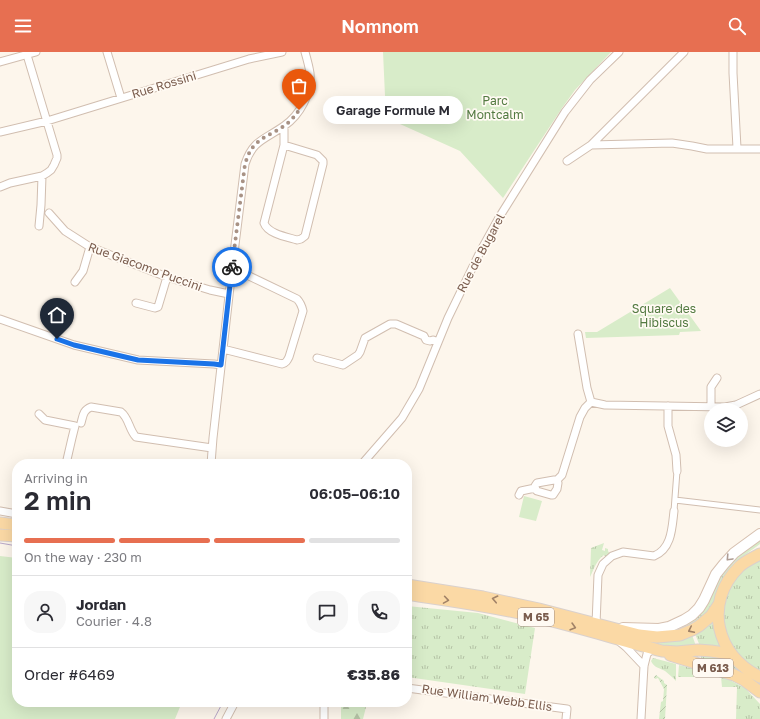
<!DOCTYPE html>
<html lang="en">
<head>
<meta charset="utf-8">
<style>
	body { margin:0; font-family:"Golos Text",sans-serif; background:#f7f7f7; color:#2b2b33; height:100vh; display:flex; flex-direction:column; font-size:15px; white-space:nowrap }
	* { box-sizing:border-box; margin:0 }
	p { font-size:13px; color:#7c7c81 }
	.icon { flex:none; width:22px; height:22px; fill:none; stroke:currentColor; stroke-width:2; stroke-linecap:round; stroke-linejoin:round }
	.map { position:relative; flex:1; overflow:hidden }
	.details { position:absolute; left:12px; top:407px; width:400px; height:248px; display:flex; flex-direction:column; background:#fff; border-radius:16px; box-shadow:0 4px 16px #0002 }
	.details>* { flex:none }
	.buttons { position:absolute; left:704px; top:351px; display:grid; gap:8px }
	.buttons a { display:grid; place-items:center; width:44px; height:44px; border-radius:50%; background:#fff; box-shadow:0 4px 16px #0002; font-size:20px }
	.pin { position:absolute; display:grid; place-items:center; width:34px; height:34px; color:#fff; margin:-41px -17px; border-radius:50% 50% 50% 0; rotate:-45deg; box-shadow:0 0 4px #0007 }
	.pin .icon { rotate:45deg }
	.courier { position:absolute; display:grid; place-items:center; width:40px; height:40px; margin:-20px; border:3px solid #1a73e8; border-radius:50%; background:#fff; color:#222; box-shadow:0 1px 5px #0007 }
	.bubble { position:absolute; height:28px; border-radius:14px; background:#fff; box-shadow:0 4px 16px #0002; font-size:13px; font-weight:600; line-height:28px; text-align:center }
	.summary em { font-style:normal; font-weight:600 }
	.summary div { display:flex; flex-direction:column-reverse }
	.summary { display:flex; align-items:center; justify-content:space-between; height:68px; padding:0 12px }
	h1 { font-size:26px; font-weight:600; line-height:30px }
	.bar { display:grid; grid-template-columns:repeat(4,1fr); gap:6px 4px; align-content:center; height:48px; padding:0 12px }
	.bar i { height:5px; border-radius:3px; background:#e1e1e2 }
	.bar .current { background:#e76f51 }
	.bar p { grid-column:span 4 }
	.line { display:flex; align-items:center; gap:10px; padding:0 12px; border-top:1px solid #e1e1e2 }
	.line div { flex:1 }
	.round { display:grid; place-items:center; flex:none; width:42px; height:42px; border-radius:16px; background:#f7f7f7 }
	header { display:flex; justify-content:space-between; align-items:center; height:52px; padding:0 12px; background:#e76f51; color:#fff; font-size:18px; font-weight:600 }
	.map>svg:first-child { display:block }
	.grass { fill:url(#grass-tufts) }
	.forest { fill:url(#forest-firs) }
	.park { fill:#d8ecc9 }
	.garden { fill:url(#garden-furrows) }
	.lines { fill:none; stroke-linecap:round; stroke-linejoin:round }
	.pedestrian-casing { stroke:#d1beb0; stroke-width:7 }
	.minor-casing { stroke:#d1beb0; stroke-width:9 }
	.secondary-casing { stroke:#d6c0b0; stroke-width:12 }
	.primary-casing { stroke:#dad1cd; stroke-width:13 }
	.pedestrian { stroke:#fff; stroke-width:5 }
	.minor { stroke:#fff; stroke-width:7 }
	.secondary { stroke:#fff; stroke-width:10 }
	.primary { stroke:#fbd9a5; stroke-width:11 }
	.tram { stroke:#b9a8c9; stroke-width:1 }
	.oneway { stroke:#af9d94 }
	.oneway2 { stroke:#a18267 }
	.done { stroke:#a89285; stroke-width:4; stroke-dasharray:0 7.2 }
	.route { stroke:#1a73e8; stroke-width:5 }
	.labels { text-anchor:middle; stroke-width:3.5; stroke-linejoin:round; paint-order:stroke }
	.shield { fill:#fffaf3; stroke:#a28b7f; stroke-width:1 }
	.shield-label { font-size:11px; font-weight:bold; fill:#7a5c4d }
	.street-label { font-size:12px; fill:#7a5c4d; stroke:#fffaf3 }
	.park-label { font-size:12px; fill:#537a41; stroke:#fffaf3 }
</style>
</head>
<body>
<header><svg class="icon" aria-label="menu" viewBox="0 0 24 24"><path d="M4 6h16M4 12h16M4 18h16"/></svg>Nomnom<svg class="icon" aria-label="search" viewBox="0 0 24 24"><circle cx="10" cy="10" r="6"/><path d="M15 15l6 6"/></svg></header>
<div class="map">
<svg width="760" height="667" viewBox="0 0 760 667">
	<defs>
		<pattern id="grass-tufts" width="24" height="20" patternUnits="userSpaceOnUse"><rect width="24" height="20" fill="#d8ecc9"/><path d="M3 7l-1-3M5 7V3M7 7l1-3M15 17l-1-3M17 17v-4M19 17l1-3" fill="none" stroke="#b4c2a5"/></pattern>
		<pattern id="forest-firs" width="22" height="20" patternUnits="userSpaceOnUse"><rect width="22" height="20" fill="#d8ecc9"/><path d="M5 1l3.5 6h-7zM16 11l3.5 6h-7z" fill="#b4c2a5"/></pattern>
		<pattern id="garden-furrows" width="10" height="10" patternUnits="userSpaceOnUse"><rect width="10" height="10" fill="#d8ecc9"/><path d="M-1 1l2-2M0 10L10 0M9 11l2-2" fill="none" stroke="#b4c2a5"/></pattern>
	</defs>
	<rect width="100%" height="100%" fill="#fdf6ec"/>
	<path class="grass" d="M760,485V492L734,511L727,521L721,532L711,557L688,577L660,581L682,573L723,516Z
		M604,491L602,498L605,499V496L608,497V499L610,502L606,505L604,503C596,509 594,517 590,525L591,496Z
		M760,507V619C711,593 711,533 760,507Z
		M407,554L478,561L535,576L525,642L407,625Z
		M712,568L714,577L720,595L700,594L695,582Z
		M692,583L696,594L669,595L658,593L642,588Z
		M701,601L719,603L728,609L742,621L701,609Z
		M653,606L676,612V629C673,626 669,622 665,619C660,616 654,616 651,609Z
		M679,613L722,624L745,636L760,652V667H736L737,635H722L721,625H678Z"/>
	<path class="forest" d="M341,650H366V655L363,667H341Z"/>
	<path class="park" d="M383,0H611L575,38L562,56L503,146L460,99L391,68L385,44Z
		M670,236L701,279L680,280L679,283L586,286L585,280H597Z
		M524,444L542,449L536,469L519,465Z
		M0,504L17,506V650H182L175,667H0Z"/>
	<path class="garden" d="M656,623L664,629V631L667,633L665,667H659L661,650L663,649L664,637L658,626L655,627L654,625Z"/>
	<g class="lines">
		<defs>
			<path id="pedestrian" d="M675,448L760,458
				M674,459L677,419"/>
			<path id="minor" d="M107,0L121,46
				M733,0V21L737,96
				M0,10L36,0
				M284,74V93L264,171C268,182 287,185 297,188L301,187L305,184L323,112V109L317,103L284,93
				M0,80L47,69L249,7L282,0
				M591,93L672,91L692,94L707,97H760
				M567,109L591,93L684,0
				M0,135L10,131L42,124L47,121L51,118L54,113L57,106V103L27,3
				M49,161L65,179L90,195L167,225L210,238L229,242
				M39,174L41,153L42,124
				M75,230L83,219L90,195
				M136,251L155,256L158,255L167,225
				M0,267L74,293L138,308L214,312L221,313
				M578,282L587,336L591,350
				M223,297L282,312C286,311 287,309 289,305L303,259C302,255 300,250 297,247L247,223L232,217
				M317,306L343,313L358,303L360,300L365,286L390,272H396L424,284L426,288L430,289L433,288L438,290
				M591,350L605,353L725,355L736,353L760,342
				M668,354V374L676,403L677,419
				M711,355V335L717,326
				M39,362L45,368L75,374L72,386L66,412
				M81,371C83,364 83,358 91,355L121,360C129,366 129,378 136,385L212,396
				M211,412L213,386L232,217L245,112C253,88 264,88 284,74C300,63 312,41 310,21C309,14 307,7 305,0
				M362,412L402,366L419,337L448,266L480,200L500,164L565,60L590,28L619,0
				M557,428L558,431L557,437L553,443H551L537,439L536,438L535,434L537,431L554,428H557L562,423L580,365L585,356L591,350
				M519,443L521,439L535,436
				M0,459L17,462
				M596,572L598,523L603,512L612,504L623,500L654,504C672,497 672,475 674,459
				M620,590L626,595L644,614
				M407,636L567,657L566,667
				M324,650V667
				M226,667L235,650
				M641,667L644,614L647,602L652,597"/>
			<path id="secondary" d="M623,576L659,577L669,575L684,568L692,563L699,556L704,548L716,522L724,512L734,501L760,482"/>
			<path id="primary" d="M0,471L17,473
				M0,483L17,484
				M760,502C753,506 745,509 739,515C703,551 716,604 760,625
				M407,533L483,545L539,557L639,583L657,585L680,583L692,578L699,574L711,564L719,552
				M407,542C450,549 493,554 536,565C578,575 620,588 662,599L677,600L698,598L711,599L731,602
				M670,603L734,623L744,628L760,640"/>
		</defs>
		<use href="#pedestrian" class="pedestrian-casing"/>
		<use href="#minor" class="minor-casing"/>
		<use href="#secondary" class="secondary-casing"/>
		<use href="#primary" class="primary-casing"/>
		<use href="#pedestrian" class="pedestrian"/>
		<use href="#minor" class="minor"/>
		<use href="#secondary" class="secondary"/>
		<use href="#primary" class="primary"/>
		<path class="tram" d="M0,491L17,494
			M214,667L223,650"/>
	</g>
	<defs><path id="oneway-chevron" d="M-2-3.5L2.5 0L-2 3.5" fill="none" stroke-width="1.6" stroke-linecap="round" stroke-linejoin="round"/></defs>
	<use class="oneway" href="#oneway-chevron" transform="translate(729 506) rotate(133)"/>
	<g class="oneway2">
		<use href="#oneway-chevron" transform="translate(495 547) rotate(-168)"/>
		<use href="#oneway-chevron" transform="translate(446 548) rotate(9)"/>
		<use href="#oneway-chevron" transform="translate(573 575) rotate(16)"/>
		<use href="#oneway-chevron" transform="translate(691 578) rotate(154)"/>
	</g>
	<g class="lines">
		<path class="done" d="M232,215L245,112C247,106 249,100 253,95C261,85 274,81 284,74C290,70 295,64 299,58"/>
		<path class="route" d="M57,287L74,293L138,308L214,312L221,313L232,215"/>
	</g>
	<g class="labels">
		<g class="shield">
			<rect x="518" y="556" width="36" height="18" rx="3"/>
			<rect x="693" y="607" width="40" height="18" rx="3"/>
		</g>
		<g class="shield-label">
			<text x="536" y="569">M 65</text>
			<text x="713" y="620">M 613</text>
		</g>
		<g class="street-label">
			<text transform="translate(164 33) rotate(-17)" y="4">Rue Rossini</text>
			<text transform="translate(481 201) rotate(-62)" y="4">Rue de Bugarel</text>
			<text transform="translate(145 215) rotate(20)" y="4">Rue Giacomo Puccini</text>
			<text transform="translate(487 646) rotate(8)" y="4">Rue William Webb Ellis</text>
		</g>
		<g class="park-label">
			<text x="495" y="53">Parc<tspan x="495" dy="14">Montcalm</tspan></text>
			<text x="664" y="261">Square des<tspan x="664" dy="14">Hibiscus</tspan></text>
		</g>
	</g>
</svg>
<div class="buttons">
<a><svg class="icon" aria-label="layers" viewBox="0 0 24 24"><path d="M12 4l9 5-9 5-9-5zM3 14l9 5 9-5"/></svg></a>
</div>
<div class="pin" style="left:299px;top:58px;background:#ea580c"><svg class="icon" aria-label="bag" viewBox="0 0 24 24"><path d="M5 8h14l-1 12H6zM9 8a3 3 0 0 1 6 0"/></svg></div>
<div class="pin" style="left:57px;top:287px;background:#1f2937"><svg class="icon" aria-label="home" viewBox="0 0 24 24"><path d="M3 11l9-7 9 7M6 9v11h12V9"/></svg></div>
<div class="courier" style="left:232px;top:215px"><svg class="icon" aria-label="bike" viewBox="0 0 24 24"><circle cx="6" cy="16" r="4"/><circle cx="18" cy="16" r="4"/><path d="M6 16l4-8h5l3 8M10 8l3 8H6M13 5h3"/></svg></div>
<div class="bubble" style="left:323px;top:44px;width:140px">Garage Formule M</div>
<section class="details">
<div class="summary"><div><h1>2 min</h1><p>Arriving in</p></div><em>06:05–06:10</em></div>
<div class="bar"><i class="current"></i><i class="current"></i><i class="current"></i><i></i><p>On the way · 230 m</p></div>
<div class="line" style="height:72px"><a class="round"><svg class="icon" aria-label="person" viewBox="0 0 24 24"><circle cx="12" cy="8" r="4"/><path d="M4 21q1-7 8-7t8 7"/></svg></a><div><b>Jordan</b><p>Courier · 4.8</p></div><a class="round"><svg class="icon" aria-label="chat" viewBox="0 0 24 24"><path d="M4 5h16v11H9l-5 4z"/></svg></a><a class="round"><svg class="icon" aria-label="phone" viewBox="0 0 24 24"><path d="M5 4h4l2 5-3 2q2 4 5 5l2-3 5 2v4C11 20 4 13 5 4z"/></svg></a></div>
<div class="line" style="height:52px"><div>Order #6469</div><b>€35.86</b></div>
</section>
</div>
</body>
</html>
